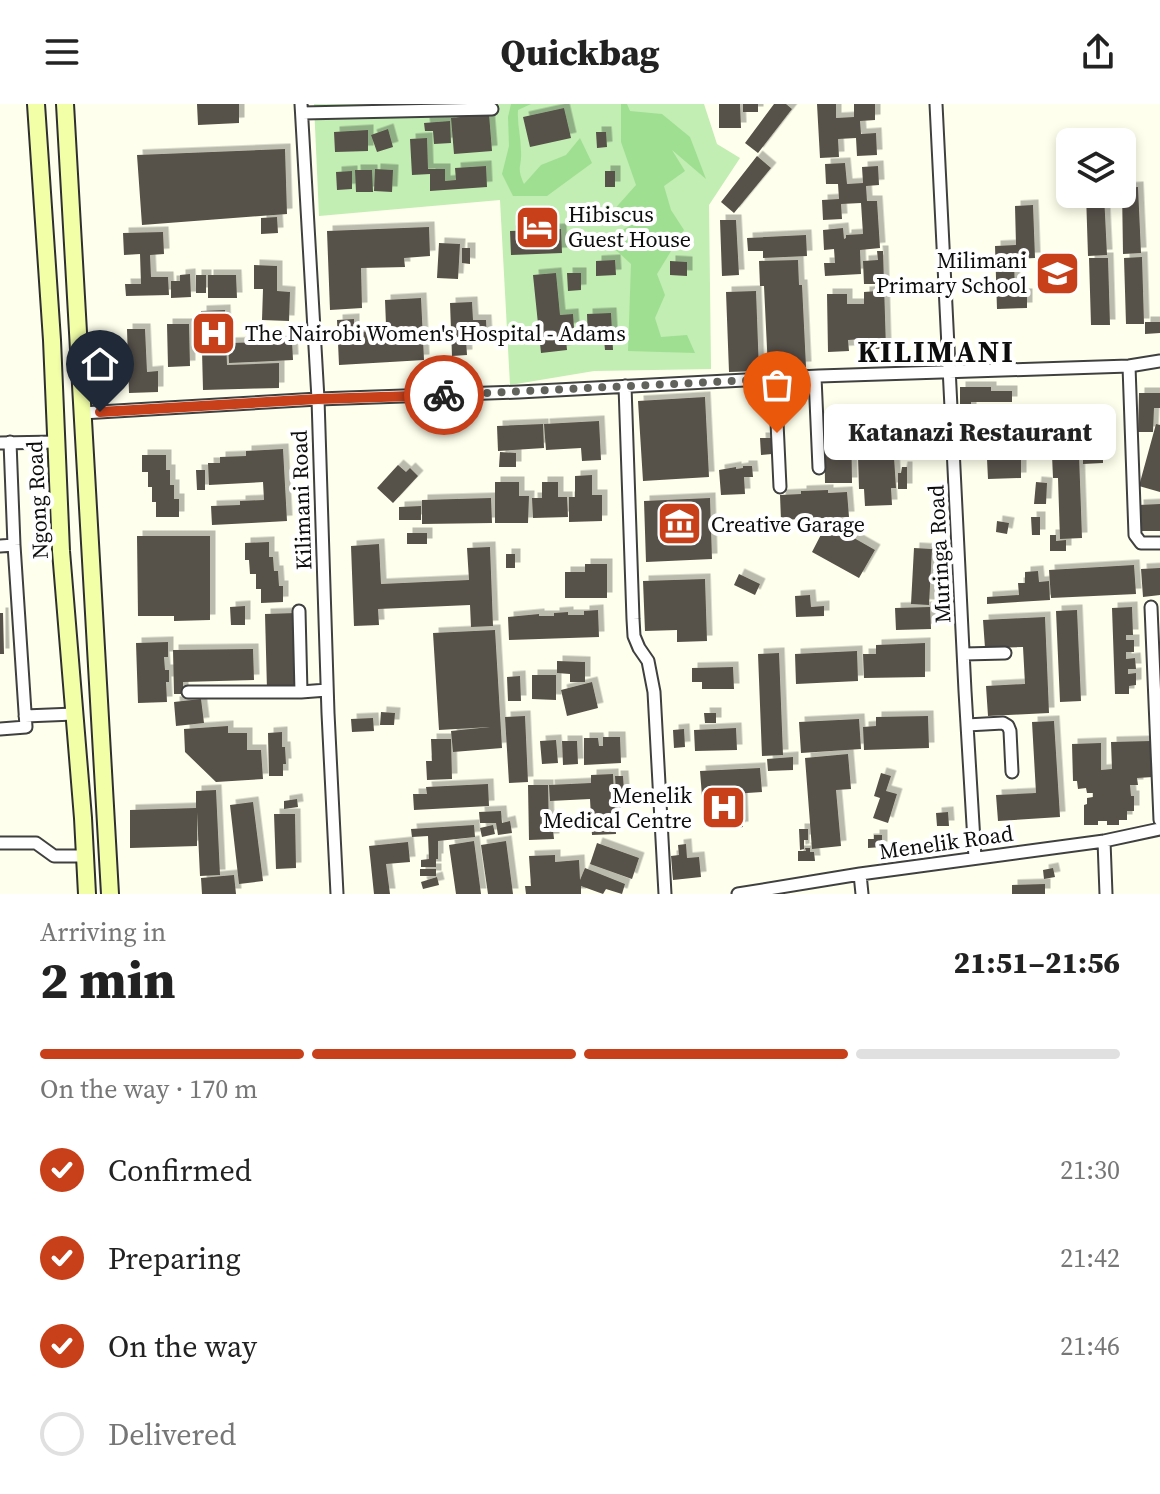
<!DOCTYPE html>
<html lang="en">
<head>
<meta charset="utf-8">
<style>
	body { margin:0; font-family:"Source Serif 4",serif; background:#f2f2f2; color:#222; height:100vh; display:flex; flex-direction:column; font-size:30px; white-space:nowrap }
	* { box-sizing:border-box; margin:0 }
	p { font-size:26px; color:#767676 }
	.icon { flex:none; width:44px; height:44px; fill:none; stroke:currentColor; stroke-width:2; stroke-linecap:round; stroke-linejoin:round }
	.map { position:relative; height:790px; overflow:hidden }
	.drawer { display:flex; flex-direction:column; background:#fff; flex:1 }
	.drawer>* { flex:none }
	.controls { position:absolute; left:1056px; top:24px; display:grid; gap:16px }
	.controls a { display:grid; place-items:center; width:80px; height:80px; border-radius:12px; background:#fff; box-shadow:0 4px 12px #0003; font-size:40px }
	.pin { position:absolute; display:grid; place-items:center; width:68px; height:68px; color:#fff; margin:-82px -34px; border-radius:50% 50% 50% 0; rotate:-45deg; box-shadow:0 0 8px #0007 }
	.pin .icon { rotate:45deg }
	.courier { position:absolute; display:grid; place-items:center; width:80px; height:80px; margin:-40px; border:6px solid #c8401a; border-radius:50%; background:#fff; color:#222; box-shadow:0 2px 10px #0007 }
	.bubble { position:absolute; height:56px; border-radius:12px; background:#fff; box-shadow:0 4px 12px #0003; font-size:26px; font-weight:800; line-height:56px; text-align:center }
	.head em { font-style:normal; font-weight:800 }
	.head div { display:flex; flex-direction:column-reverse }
	.head { display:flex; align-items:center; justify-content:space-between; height:136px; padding:0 40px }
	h1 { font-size:52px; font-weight:800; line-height:60px }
	.bar { display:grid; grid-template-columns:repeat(4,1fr); gap:12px 8px; align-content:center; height:96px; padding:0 40px }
	.bar i { height:10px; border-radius:6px; background:#e0e0e0 }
	.bar .active { background:#c8401a }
	.bar p { grid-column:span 4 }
	ol { padding:0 40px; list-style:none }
	li { display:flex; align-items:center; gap:24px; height:88px }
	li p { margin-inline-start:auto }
	li .icon { padding:8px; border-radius:50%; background:#c8401a; color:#fff; stroke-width:4 }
	li:last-child { color:#767676 }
	li i { width:44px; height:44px; border:4px solid #e0e0e0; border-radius:50% }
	header { display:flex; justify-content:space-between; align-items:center; height:104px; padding:0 40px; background:#fff; font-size:36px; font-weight:800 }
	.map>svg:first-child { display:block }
	.green { fill:#c2edb3 }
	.forest { fill:#9fdf91 }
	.building { fill:#565148; filter:url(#shadow) }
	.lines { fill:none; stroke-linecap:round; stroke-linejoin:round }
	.street-casing { stroke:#404040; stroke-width:15 }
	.secondary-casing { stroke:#2f2f2f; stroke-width:20 }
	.street { stroke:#fff; stroke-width:11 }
	.secondary { stroke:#f2ffa7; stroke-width:16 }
	.done { stroke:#61625b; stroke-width:8; stroke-dasharray:0 14.4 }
	.route { stroke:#c8401a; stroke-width:10 }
	.labels { text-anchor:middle; stroke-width:8; stroke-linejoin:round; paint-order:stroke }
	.poi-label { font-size:22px; fill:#0d0d0d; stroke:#fff; text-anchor:start }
	.street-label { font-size:22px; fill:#0d0d0d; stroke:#fff }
	.district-label { font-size:30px; font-weight:bold; letter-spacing:2px; fill:#0d0d0d; stroke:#fff }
</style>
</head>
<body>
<header><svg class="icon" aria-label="menu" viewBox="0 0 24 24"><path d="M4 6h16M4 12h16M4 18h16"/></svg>Quickbag<svg class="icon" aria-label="share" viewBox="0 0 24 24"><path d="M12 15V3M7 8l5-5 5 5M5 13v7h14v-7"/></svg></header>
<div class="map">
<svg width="1160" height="790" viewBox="0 0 1160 790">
	<defs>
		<filter id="shadow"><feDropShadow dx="5.5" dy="-5.5" stdDeviation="0" flood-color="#0004"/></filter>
	</defs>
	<rect width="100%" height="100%" fill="#feffec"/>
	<path class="green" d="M314,0H704L717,40L740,54L709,101L711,265L594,267L510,281L500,96L319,112Z"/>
	<path class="forest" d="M511,0H531L518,6C517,20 521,33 521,47C522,64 516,62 524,80L541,61L566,51L580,34L592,59L547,92H513L502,70L509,42L508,13Z
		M621,0H627L630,7L662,10L690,33L706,75L672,46L685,67L664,82L671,106L684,126L657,170L665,191L655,214L661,233L687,231L695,249L628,247L631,160L605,136L640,116L611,109L636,81L621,38Z"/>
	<path class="building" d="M197,0H239V19L198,21Z
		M719,0H740L741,24H719Z
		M743,0H758V8H743Z
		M774,0H786L792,5L758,49L745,39Z
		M817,0H836V14L854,13V0H875V16L860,17L861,30L876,29L877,51L857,52L856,34L838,35L839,53L820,54Z
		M564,4L571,34L530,43L523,13Z
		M489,10L492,47L454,50L451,14Z
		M450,17L451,39L434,40L433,27H425L424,19Z
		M388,25L393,43L377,48L371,31Z
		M368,26V47L335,48L334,28Z
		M596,28H606L607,43L597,44Z
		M427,34L428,65H445V77L456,76L455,64L486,62L487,83L430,87V70L412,71L410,35Z
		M285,45L287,110L142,121L137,51Z
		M757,52L771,64L734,109L721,98Z
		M845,59L847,80L863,79L862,63L878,62L879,81L866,82L867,97H877L880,144L860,146L861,170L825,172L824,159H835L834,145L824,146L823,126L843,124L844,135L846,134V131L863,130L861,99L841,100L842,115L823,116L822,96L839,95L838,80H826L825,60Z
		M375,65L393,66L392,88L374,87Z
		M355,66H372L373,88H356Z
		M352,67V85L337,86L336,68Z
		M605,67H615V83H605Z
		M1138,83L1141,149L1123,150L1122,84Z
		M1086,90H1104L1107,151L1088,152Z
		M1033,101L1035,154L1014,155L1015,190H1027V204L997,205L995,142L1016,141L1015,102Z
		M277,113L278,129L261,130V114Z
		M720,116H736L739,171L722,172Z
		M429,123L430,152L404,154L405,163L361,164L362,204L330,206L327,127Z
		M561,125L562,149L511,151L510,127Z
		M163,128L164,150L150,151L151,173H168L169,191L126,192L125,180H141L140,150L124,151L123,129Z
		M806,131L807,152L763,154V147H748L747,134Z
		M439,139L460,140L458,175L437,174Z
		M462,144H470V160L462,159Z
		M877,147H883L886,245H864V235L848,236L849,247L828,248L827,190H847V200H864V188L878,187L877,180H864L863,157L878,156Z
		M1142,153L1144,220H1126L1124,154Z
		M1089,154H1108L1110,221H1091Z
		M615,156L616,171L596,172V157Z
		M798,156L799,181H802L806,263L768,265L764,182H760L759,157Z
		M670,157L687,158V172L670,171Z
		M254,161L277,162V187L290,188L289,217L262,216L263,185H254Z
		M556,169L560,211L573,210L574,224L565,225L567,246L541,249L533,171Z
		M567,169H581V186L568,187Z
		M190,170L191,193L171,194V177H180V171Z
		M196,171H206V189H196Z
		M208,171H236L237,194H208Z
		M756,187L759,267L729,268L726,188Z
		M421,194L424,256L339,261L337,216L354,215V228L384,227V221H386L385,196Z
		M472,198L473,216H486L487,235L466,236L467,251L452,252L450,199Z
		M225,206L227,261L279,259V284L203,286L201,207Z
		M611,209L613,246H605L604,235L588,236L587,210Z
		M1145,218H1160V229L1145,230Z
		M167,220H189L190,262L168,263Z
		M127,225H145L147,268L158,267V288L129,289Z
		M292,237L293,256L229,259L228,239Z
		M960,283H991V287H1012V298H971V316H960Z
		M1139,289H1160V304H1154L1153,328H1138Z
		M705,293L709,373L643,377L638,297Z
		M897,308V333L856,334V309Z
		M1100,309L1101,337H1069L1068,310Z
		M1040,310V327H1016V311Z
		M851,311L852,379H825L824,312Z
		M599,317L601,356L582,357L581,344L546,346L544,320Z
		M543,320L544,344L498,347L497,322Z
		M1156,320L1160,321V388L1139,382Z
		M760,334H771L772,350L761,351Z
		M889,336L890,354L894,353L896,384H891L892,401L865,402L864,385H859L858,353H862V337Z
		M283,345L287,417L212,421L211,402L240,401V397L264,396L263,378L209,381L208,359H220V353L246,352V347Z
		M1103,347V359L1083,360V348Z
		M500,348L516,349V363H499Z
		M1079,350L1082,434L1060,435L1058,374H1053L1052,351Z
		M142,351H166V366H170V381H174V395H179V413H156V398H152V383H148V368H142Z
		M1021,354V374L988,375L987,355Z
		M398,361L406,368L410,364L418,372L393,399L377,384Z
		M743,362H752L753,373H744L745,390L721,391L719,366L736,363V365L743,364Z
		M902,363H907V385H898V369H901Z
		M196,366H205V386H197Z
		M592,371V391H602V417L569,418V393H575V372Z
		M495,378H519V392H529L528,419H495Z
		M542,378H558V393H567L568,413L533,414L532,394H542Z
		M1036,378L1047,379L1046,400H1034Z
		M828,386V389L847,388L849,413L781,416L780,391L801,390V387Z
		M491,394L492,419L422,420V396Z
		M710,394L712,455L646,458L644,397Z
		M1160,400V427H1139L1138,401Z
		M421,402V416H399V403Z
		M1031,413H1040V431H1032Z
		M829,415L842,422L840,426L875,446L859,474L812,448Z
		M997,417L1009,419L1007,430L996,428Z
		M407,429H427V440H407Z
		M1050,431H1056V437L1066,436V447H1050Z
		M137,432H210V516L174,517V512H138Z
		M269,438V453H273L274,467H278L279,482H283V498L261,499V485H256V470H250L249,456H245V439Z
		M379,440L381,480L469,476L467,444L490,443L493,522L471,523L470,501L378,505L379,521L354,522L351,442Z
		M914,444L932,445L929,501L911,500Z
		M506,450H515V464H506Z
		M585,460H607V494H565V468H585Z
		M1134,461L1136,490L1051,494L1049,466Z
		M1160,464V491L1143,493L1141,465Z
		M1038,467L1039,478L1049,477L1050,496L987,500V493L1019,491L1018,479H1025V468Z
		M739,470L760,480L755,491L734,481Z
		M705,475L707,537L677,538V526L645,527L643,477Z
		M810,491L811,503L824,502V512L796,513L795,492Z
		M245,502V521H231L230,503Z
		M930,503L931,525L896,526L895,504Z
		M1132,503L1133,531H1126V536H1134V548H1126V555L1135,554L1136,565H1128V570L1136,569V581L1129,582V590H1115L1112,504Z
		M598,506L599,533L509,536L508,513L539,510V512H554V509L568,508V511H584V507Z
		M1077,506L1081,597L1060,598L1056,507Z
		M0,509H3L4,550H0Z
		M296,509L298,585L267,586L265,510Z
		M1045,513L1049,609L988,612L986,582L1025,580L1023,543L985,544L983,516Z
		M495,526L502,644L453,648L451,627L490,623L439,626L433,529Z
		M168,538V553H164L165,566H169V578H166L167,598L138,599L136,539Z
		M925,539V573L864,574L863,550H876V541Z
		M253,545L254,576L183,578V590H174L173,546Z
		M857,547L858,577L796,580L795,550Z
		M779,549L783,651L762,652L758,550Z
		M557,557L585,558V578H570V570L557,569Z
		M733,563L734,585H702V578H692V564Z
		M532,571H556V596L532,595Z
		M520,572L521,597H508L507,573Z
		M592,578L598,604L567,612L561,586Z
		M201,595L204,619L176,622L174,598Z
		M381,608L395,609L394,621H380Z
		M704,609H716V619H705Z
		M525,612L528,678L509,679L505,613Z
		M928,612L929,644L864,646L863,623L876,622V613Z
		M373,614L374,627L352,628L351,615Z
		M859,615L861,645L801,649L799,618Z
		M1054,617L1060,713L998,717L996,691L1036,689L1032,618Z
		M228,622V629H247V646H261L263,675L216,678L185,648L184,625Z
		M736,624L737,646L695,647L694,626Z
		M684,625L685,643L674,644L673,626Z
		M282,628V643H285L286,660H283V672H269L268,629Z
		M603,633H620L621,659L584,661V634H598L599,642H603Z
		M431,635H451L452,675L427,676L426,657H432Z
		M556,636L558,659L542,660L540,637Z
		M562,637H577L578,660L563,661Z
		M1151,637L1153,673L1137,674L1138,681H1130L1131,692H1134V707H1127V716H1119V721H1107V717H1098V721H1084V701L1087,700V694L1093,693V689H1087L1086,684L1078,685L1077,677H1073L1072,640L1101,639V666L1112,665L1111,638Z
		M848,650L851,685L836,686L841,742L812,745L805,654Z
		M793,653V666L768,667L767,655Z
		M760,664L762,688L702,692L700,667Z
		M881,669L891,672L886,687L897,690L888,719L873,714L880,694L874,692Z
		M613,670L616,730L592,731L590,695L550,697L549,681L591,679V671Z
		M615,672H623L624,687L616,688Z
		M488,680L489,702L414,706L413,690H427L426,683Z
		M528,681H548L549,726H553L554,735L529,736Z
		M216,686L220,771L200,772L197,708V742L130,744V706L196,704V687Z
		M742,692L743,723L724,725V713L703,714L702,695Z
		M297,695L298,703L284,705V697Z
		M253,698L263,777L239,780L230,701Z
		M501,707L502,719L510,717L512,729L498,731L496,719H480L479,708Z
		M948,708L949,722H937L936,709Z
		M274,710H295L296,764L276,765Z
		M474,721L475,733L438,737V755H436V763H421V756L429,755L428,732L412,733L411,725Z
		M493,721L495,730L482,733L480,724Z
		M799,725H808V736H804V745L800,746Z
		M874,731H882V743L868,744V735H874Z
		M474,737L481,790H456L449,741Z
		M506,737L513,790H488L481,741Z
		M408,738L410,758L386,760L390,790H374L369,742Z
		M597,739L639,754L632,775L590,760Z
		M686,740L687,754L699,753L701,773L673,776L671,752L679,751L678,741Z
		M805,744H810V748H814L815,757H798V747H806Z
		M555,751V758L579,756L580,776L585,764L625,780L622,790L606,785L603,790L581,782V790H526L525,782H531L529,752Z
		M1053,764L1055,773L1044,775L1043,766Z
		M420,765H436V772H420Z
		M234,771L236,790H202L201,774Z
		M437,773L439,781L423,785L421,778Z
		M1045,780V790H1012V781Z"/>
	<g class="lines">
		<defs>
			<path id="street" d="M301,0L318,295L328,609L337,790
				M936,0L965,587L975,754
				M302,9L492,5
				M1129,262L1135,431L1141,439H1160
				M815,273L819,364
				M775,275L780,383
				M625,282L633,515L634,532L639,544L648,557L654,588L665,790
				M82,309L318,295L519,288L819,272L1129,262L1160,257
				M0,339L57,338
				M0,442L14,441
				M1151,503L1160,716
				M299,507L301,588L327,586
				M964,550L1005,549
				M188,588H301
				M25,612L74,610
				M967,621L1003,619L1008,622L1010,627L1012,668
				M0,625L26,623L14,441L10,338
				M1104,737L1106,790
				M0,739H36L54,752H85
				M860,770L862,790
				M738,790L860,770L1104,737L1160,725"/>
			<path id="secondary" d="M36,0L52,236L61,447L83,714L87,790
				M65,0L110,790"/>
		</defs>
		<use href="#street" class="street-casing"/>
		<use href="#secondary" class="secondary-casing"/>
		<use href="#street" class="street"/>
		<use href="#secondary" class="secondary"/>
	</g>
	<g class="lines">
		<path class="done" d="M444,291L775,275L777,329"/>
		<path class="route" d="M100,308L318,295L444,291"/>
	</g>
	<defs>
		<symbol id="hotel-square" viewBox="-11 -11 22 22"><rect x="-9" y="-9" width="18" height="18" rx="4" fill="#c8401a" stroke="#fff"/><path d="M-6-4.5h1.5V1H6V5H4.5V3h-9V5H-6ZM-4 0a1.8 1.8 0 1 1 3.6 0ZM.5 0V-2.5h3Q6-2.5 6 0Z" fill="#fff"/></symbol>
		<symbol id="school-square" viewBox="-11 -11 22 22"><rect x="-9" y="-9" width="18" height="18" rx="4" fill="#c8401a" stroke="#fff"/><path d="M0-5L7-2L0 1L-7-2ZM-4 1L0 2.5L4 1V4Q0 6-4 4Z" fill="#fff"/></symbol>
		<symbol id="hospital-square" viewBox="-11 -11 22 22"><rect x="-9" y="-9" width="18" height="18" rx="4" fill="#c8401a" stroke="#fff"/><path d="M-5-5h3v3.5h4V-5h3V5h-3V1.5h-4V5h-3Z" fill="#fff"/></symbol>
		<symbol id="museum-square" viewBox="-11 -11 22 22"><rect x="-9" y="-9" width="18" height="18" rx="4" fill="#c8401a" stroke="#fff"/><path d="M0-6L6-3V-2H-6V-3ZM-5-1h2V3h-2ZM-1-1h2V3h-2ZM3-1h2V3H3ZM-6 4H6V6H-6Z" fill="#fff"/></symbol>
	</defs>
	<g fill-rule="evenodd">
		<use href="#hotel-square" x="512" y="98" width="51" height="51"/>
		<use href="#school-square" x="1032" y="144" width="51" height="51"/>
		<use href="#hospital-square" x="188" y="204" width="51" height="51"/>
		<use href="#museum-square" x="654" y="394" width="51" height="51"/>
		<use href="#hospital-square" x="698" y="678" width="51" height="51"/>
	</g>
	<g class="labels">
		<g class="poi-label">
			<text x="568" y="118">Hibiscus<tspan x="568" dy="25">Guest House</tspan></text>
			<text x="1027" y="164" text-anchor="end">Milimani<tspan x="1027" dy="25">Primary School</tspan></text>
			<text x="245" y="237">The Nairobi Women's Hospital - Adams</text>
			<text x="711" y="428">Creative Garage</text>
			<text x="692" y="699" text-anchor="end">Menelik<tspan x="692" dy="25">Medical Centre</tspan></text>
		</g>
		<g class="street-label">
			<text transform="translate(37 396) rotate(-93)" y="8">Ngong Road</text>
			<text transform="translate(301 396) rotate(-92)" y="8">Kilimani Road</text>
			<text transform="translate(939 450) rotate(-93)" y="8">Muringa Road</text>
			<text transform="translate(946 738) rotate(-8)" y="8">Menelik Road</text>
		</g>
		<g class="district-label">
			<text x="936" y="258">KILIMANI</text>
		</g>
	</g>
</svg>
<div class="controls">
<a><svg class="icon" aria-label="layers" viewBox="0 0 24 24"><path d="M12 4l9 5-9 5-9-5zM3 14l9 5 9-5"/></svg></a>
</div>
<div class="pin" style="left:777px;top:329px;background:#ea580c"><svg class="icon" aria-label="bag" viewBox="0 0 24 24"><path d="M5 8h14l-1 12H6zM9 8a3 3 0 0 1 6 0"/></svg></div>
<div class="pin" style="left:100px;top:308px;background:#1f2937"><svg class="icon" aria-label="home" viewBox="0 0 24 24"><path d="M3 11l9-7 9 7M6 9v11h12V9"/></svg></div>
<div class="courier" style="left:444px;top:291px"><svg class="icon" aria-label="bike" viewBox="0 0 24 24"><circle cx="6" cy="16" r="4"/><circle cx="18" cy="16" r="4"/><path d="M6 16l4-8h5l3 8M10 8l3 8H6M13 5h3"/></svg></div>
<div class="bubble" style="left:824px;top:300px;width:292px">Katanazi Restaurant</div>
</div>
<section class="drawer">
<div class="head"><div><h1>2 min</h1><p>Arriving in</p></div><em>21:51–21:56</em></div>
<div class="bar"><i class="active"></i><i class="active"></i><i class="active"></i><i></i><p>On the way · 170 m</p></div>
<ol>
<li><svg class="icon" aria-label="check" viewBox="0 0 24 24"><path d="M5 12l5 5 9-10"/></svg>Confirmed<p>21:30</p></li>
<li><svg class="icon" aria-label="check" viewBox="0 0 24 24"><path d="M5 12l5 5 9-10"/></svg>Preparing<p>21:42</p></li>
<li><svg class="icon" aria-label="check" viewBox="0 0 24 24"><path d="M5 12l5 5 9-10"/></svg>On the way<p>21:46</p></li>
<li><i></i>Delivered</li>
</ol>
</section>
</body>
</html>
